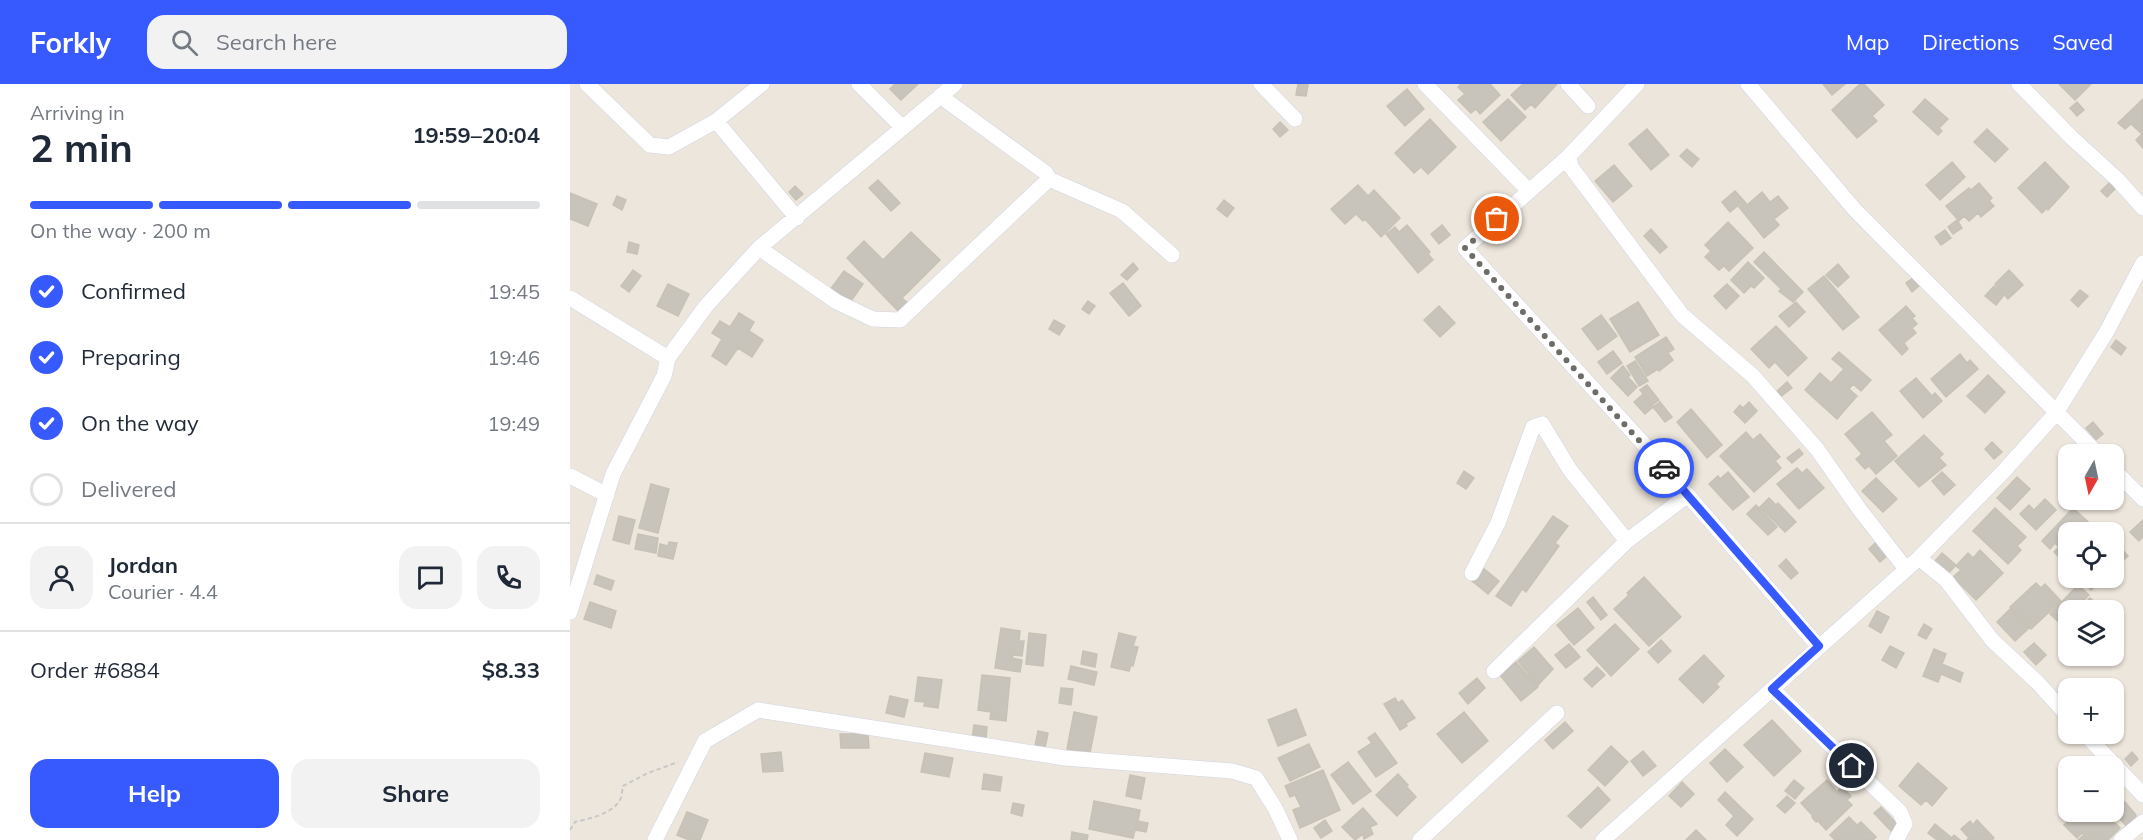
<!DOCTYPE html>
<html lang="en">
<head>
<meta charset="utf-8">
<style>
	body { margin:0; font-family:Mulish,sans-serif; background:#f2f2f3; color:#1f2937; height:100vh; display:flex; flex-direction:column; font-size:22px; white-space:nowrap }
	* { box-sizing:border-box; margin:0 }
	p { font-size:20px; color:#747a83 }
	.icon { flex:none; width:33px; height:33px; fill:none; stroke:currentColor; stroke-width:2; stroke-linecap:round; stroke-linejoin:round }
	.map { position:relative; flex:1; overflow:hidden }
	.details { display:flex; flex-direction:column; background:#fff; width:570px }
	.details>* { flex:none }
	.needle { width:39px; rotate:189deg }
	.controls { position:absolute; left:1488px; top:360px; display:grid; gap:12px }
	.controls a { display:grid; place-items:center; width:66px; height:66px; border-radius:12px; background:#fff; box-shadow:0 2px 4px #0004; font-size:30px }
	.pin { position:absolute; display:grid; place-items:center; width:51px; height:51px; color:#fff; margin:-26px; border:3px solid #fff; border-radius:50%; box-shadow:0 2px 6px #0007 }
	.courier { position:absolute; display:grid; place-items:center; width:60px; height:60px; margin:-30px; border:4px solid #375aff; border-radius:50%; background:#fff; color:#222; box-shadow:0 2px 8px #0007 }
	.head em { font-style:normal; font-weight:700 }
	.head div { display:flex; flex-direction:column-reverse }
	.head { display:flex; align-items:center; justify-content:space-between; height:102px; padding:0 30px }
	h1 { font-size:39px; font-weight:700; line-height:45px }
	.bar { display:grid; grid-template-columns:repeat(4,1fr); gap:9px 6px; align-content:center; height:72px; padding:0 30px }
	.bar i { height:8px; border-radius:4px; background:#e0e1e3 }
	.bar .active { background:#375aff }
	.bar p { grid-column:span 4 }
	.line { display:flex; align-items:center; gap:15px; padding:0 30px; border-top:2px solid #e0e1e3 }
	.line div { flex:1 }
	.round { display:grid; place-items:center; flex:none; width:63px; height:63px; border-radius:18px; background:#f2f2f3 }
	ol { padding:0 30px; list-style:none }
	li { display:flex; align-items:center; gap:18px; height:66px }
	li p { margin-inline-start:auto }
	li .icon { padding:6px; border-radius:50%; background:#375aff; color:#fff; stroke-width:4 }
	li:last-child { color:#747a83 }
	li i { width:33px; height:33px; border:3px solid #e0e1e3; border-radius:50% }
	.primary-button { display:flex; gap:12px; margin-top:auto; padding:12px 30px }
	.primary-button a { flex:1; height:69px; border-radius:18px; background:#375aff; color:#fff; font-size:24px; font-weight:700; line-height:69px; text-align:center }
	.primary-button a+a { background:#f2f2f3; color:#1f2937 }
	header { display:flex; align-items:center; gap:36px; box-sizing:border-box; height:84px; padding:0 30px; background:#375aff; color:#fff }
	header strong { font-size:28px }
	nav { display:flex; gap:33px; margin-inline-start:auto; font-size:21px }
	.search { width:420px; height:54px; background:#f2f2f3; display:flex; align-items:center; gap:15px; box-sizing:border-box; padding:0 21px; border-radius:18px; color:#747a83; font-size:22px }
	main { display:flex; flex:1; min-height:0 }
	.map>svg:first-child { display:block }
	.building { fill:#c8c3bb; stroke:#c8c2b5; stroke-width:1.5 }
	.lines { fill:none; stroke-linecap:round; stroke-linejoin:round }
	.minor-casing { stroke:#d1d4e4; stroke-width:16 }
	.path { stroke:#c8c8c8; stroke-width:2; stroke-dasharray:4.5 3; stroke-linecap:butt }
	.minor { stroke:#fff; stroke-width:15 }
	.done { stroke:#6e6c68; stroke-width:6; stroke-dasharray:0 10.8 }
	.route { stroke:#375aff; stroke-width:8 }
</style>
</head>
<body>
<header>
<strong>Forkly</strong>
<div class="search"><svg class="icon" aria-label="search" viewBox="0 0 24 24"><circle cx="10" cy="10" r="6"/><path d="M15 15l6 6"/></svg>Search here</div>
<nav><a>Map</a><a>Directions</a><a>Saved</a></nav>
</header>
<main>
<section class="details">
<div class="head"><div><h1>2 min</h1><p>Arriving in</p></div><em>19:59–20:04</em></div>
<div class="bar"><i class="active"></i><i class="active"></i><i class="active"></i><i></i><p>On the way · 200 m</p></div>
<ol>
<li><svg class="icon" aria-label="check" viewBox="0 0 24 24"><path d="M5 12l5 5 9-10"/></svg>Confirmed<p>19:45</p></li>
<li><svg class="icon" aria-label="check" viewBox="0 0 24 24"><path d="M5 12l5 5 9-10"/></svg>Preparing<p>19:46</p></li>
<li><svg class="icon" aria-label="check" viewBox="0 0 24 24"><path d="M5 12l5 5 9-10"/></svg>On the way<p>19:49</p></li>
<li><i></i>Delivered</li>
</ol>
<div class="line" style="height:108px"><a class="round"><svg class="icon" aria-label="person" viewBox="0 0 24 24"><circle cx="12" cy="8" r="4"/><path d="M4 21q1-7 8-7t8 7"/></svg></a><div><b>Jordan</b><p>Courier · 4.4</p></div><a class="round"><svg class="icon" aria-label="chat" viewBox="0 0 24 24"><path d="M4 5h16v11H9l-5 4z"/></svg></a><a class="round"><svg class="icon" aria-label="phone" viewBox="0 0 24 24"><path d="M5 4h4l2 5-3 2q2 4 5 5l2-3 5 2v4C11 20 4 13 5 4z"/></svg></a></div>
<div class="line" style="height:78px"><div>Order #6884</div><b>$8.33</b></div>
<div class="primary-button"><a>Help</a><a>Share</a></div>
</section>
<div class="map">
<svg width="1573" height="756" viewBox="0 0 1573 756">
	<rect width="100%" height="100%" fill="#ede6dc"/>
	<path class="building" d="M325,0H348L331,16L320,5Z
		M728,0L738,1L736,12L726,11Z
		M891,0H920L930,11L910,30L906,25L901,29L888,16L895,10L888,3Z
		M953,0H987L965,24L961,20L955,26L941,11Z
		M1253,0H1275L1262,11Z
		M1290,0H1294L1314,21L1302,32L1307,37L1287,54L1262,26Z
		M1489,0H1521L1505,16Z
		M837,5L854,25L835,42L817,22Z
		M938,15L956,33L931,57L913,38Z
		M1355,15L1378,35L1369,44L1372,47L1368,51L1343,28Z
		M1573,15V64L1566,56L1572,50L1561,40L1555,45L1548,39Z
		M1507,18L1514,26L1507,32L1500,24Z
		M860,35L886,63L858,90L851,83L844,89L825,69Z
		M710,38L718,46L710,53L703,45Z
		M1077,45L1099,71L1081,86L1059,60Z
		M1417,45L1438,65L1425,78L1404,58Z
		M1117,65L1129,75L1122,83L1110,72Z
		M1382,78L1395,93L1370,116L1356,101Z
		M1475,78L1499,103L1478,126L1477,124L1472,129L1448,104Z
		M1044,81L1062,102L1043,118L1025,97Z
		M308,96L330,119L321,127L299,104Z
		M1541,97L1547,103L1537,113L1531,107Z
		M1409,99L1422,114L1419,117L1424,122L1411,133L1408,129L1399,137L1394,132L1389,137L1376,122L1399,104L1401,106Z
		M788,101L798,112L804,106L830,134L811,153L795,135L793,137L786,130L775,140L761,125Z
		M225,102L233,110L226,116L219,108Z
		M1165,107L1174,117L1160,128L1152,118Z
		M1192,108L1200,118L1208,112L1218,124L1204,135L1209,141L1194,154L1169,123L1175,118L1177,121Z
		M0,109L27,120L18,142L0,135Z
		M47,112L56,116L52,126L43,121Z
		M654,116L664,124L657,133L647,125Z
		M1387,136L1392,144L1383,150L1378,143Z
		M1158,138L1183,164L1159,187L1154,182L1149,186L1135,173L1141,167L1135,161Z
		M837,141L860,168L858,170L863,176L848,189L816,150L825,143L829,148Z
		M872,141L880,151L869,160L861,150Z
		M1081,145L1097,163L1090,169L1074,152Z
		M1375,146L1381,154L1371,161L1365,153Z
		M341,148L370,176L332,214L339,220L330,229L277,174L294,157L313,176Z
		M59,158L69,161L67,170L57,168Z
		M1194,168L1233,208L1223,218L1209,207L1211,205L1184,178Z
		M1178,178L1194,194L1184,204L1181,202L1174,209L1161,196Z
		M563,179L568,185L557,196L551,191Z
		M1268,180L1279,193L1268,203L1256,191Z
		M63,186L71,192L59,208L51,202Z
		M1439,186L1453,201L1438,215L1425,200Z
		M274,187L293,200L279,220L259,207Z
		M1254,192L1289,233L1273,246L1238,205Z
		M1343,194L1349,202L1342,208L1336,199Z
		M553,199L571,222L559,232L540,209Z
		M98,200L119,210L108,232L87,222Z
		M1157,200L1169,212L1156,225L1144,212Z
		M1424,202L1434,211L1426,221L1415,212Z
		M1510,206L1518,212L1508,223L1501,216Z
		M518,217L525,222L519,230L512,225Z
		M1068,218L1089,251L1060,268L1040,235Z
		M1226,218L1235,228L1219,243L1209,232Z
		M869,222L885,239L870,253L854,236Z
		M1336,222L1345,232L1342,234L1347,240L1342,244L1346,249L1334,259L1338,265L1332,271L1309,246Z
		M169,229L184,238L179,247L193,256L182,273L168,264L156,281L142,272L152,255L142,249L150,237L160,243Z
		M1031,231L1047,252L1028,266L1012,245Z
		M484,236L495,242L489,251L479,245Z
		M1206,242L1237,274L1218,292L1205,278L1199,284L1181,265Z
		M1096,253L1104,265L1098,269L1103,276L1089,287L1088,285L1077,292L1065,273Z
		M1546,256L1556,264L1551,271L1541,263Z
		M1043,267L1052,279L1037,290L1028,278Z
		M1269,268L1301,296L1291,307L1283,300L1279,305L1287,312L1267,335L1235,306L1250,289L1261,299L1274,285L1262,275Z
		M1390,270L1397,279L1400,276L1408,285L1376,313L1361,295Z
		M1065,277L1078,297L1069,302L1057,282Z
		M1053,282L1060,291L1058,293L1067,303L1058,312L1041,294Z
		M1418,291L1435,308L1415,329L1397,312Z
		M1346,294L1362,312L1365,309L1372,317L1353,334L1330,307Z
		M1217,298L1222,304L1209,314L1205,309Z
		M1077,301L1089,316L1082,321L1070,306Z
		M1072,311L1083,323L1075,330L1064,318Z
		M1090,318L1102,333L1095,338L1083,323Z
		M1179,318L1187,327L1175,339L1164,328L1170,321L1173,324Z
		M1121,325L1152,361L1137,374L1107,338Z
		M1302,328L1322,351L1314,357L1327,372L1306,390L1299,382L1295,385L1286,375L1292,370L1275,350Z
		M1523,338L1533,350L1526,356L1516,344Z
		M1176,348L1183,356L1190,350L1210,373L1205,377L1211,384L1184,408L1150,372Z
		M1354,351L1373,370L1369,374L1376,381L1349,403L1325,377Z
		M1422,358L1432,368L1424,375L1415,365Z
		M1229,365L1233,370L1222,379L1217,374Z
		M1227,384L1232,389L1237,385L1254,404L1229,425L1207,400Z
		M894,387L904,394L896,405L887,399Z
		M1158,388L1179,413L1163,426L1139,400L1148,392L1150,395Z
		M1372,388L1385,401L1374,411L1362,397Z
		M1447,393L1460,405L1440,426L1427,414Z
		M1306,394L1327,415L1313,428L1292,407Z
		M81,400L99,405L88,449L69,444Z
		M1199,414L1206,421L1208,419L1226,438L1215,448L1190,423Z
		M1475,415L1486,426L1466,446L1450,430L1459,421L1464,426Z
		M1186,421L1207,443L1198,451L1177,430Z
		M1425,424L1456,453L1447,462L1451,466L1438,480L1403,447Z
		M1503,424L1529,448H1498V472L1497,471L1492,476L1484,468L1489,463L1485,459L1480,465L1472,457Z
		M49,432L65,436L59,460L43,456Z
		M983,432L998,442L985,459L989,462L956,508L952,505L941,522L926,512Z
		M1573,436V453L1569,457L1560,448Z
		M68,450L88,454L86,469L65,465Z
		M99,458L107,459L103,475L88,472L90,460L98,462Z
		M1306,458L1318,471L1310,478L1299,465Z
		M1548,461L1558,472L1549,480L1544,475V465Z
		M1410,466L1433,489L1406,516L1383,493L1391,486L1386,482L1398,469L1403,474Z
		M1372,469L1386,481L1378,490L1365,477Z
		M1216,475L1228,489L1221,495L1209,482Z
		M913,484L929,497L918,510L902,497Z
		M27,491L44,497L41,506L24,500Z
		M1074,493L1111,533L1079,562L1044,525L1059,511L1057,509Z
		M1517,494H1535L1521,506L1513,497Z
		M1466,499L1471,504L1475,500L1491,517L1461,545L1440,523Z
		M1508,501L1519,511L1504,526H1498V538L1496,540L1493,537L1491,540L1480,530Z
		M1023,513L1037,531L1031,536L1017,518Z
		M1520,514L1534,526H1508Z
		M20,518L46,527L41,544L14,535Z
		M1008,524L1024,544L1004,561L987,541Z
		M1440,525L1459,544L1445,557L1427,538Z
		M1307,527L1319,533L1311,549L1299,542Z
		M1045,540L1069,565L1041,592L1017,566Z
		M1354,540L1362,545L1356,555L1348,551Z
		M431,544L450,547L449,557H454L452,572L443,571L442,574L452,576L450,588L425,584Z
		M459,549L476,551L473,582L456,580Z
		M549,549L566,553L563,562L568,563L563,582L561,581L559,587L541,583Z
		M1091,556L1101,567L1088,579L1078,568Z
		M1464,559L1476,571L1466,581L1454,568Z
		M999,560L1010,573L996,584L985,571Z
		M1320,562L1334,569L1326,584L1312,576Z
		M964,563L983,585L968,601L948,577Z
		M1364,565L1376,570L1372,580L1393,589L1390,598L1371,590L1368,598L1353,592Z
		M513,567L527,570L525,583L511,580Z
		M1134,571L1154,592L1146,600L1149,603L1133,619L1109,595Z
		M946,578L968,603L951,617L930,591Z
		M501,582L527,588L524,601L498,595Z
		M1027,583L1035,591L1022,603L1014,595Z
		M412,591L440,594L436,637L420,635L421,628L408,626Z
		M348,593L372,596L368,624L354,622L355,618L345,617Z
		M907,594L915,604L898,620L889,609Z
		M491,604L503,605L501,621L489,619Z
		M320,612L338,616L334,633L316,629Z
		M825,614L828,619L832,616L845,634L836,639L837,642L830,646L814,620Z
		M726,625L736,651L708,662L698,636Z
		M504,628L527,633L520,669L497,665Z
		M894,628L918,657L892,679L867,650Z
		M1202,636L1231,667L1204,692L1174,661Z
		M995,638L1003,647L983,665L975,656Z
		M404,641L417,643L416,656L402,654Z
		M468,647L478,649L475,664L465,662Z
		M805,649L827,679L806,693L788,668L802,659L798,654Z
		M270,650H298L299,664H271Z
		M739,660L750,683L720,697L708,674Z
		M1041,662L1058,678L1035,702L1018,686Z
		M1155,665L1173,683L1157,698L1140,679Z
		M1073,667L1086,682L1073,692L1061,677Z
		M211,668L213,687L193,688L191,670Z
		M1562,668L1568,675L1561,682L1555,675Z
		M355,669L383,674L379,693L351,688Z
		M778,678L801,707L783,720L761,691Z
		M1348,679L1377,704L1362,722L1356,716L1351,721L1329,702Z
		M753,686L770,726L730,744L723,726L731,723L725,711L720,713L715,702Z
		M414,690L432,693L430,707L412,705Z
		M828,690L838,701L836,702L846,713L827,732L806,711Z
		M560,691L575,694L571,715L556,712Z
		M1224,696L1234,704L1225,715L1215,707Z
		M1257,696L1267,708L1272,703L1281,712L1277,716L1282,721L1256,746L1248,737L1246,738L1242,733L1243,732L1231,719Z
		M1112,698L1124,710L1111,723L1099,712Z
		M1028,703L1040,716L1011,744L998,732Z
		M1155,708L1183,735L1167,752L1156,741L1164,732L1148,716Z
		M1217,712L1225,719L1215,729L1207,722Z
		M524,717L570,726L568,737L578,739L576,748L565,746L563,754L519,745Z
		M1555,718L1566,731L1565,738L1558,744L1544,728Z
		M443,719L454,721L452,732L441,729Z
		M1311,723L1328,741L1321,747L1304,729Z
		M793,724L807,740L800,743L803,750L794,755L793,750L785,756L772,743Z
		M117,728L138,736L130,756H119L107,751Z
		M1508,728H1530L1526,731L1535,739L1540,734L1550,744L1538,756H1508L1514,751L1512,749L1507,754L1494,741Z
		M1279,733L1287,741L1291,738L1306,753L1303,756H1265L1260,751Z
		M755,736L762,747L751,754L744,744Z
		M1407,736L1424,754L1422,756H1397L1399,754L1391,745L1400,737L1403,741Z
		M1365,740L1382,754L1384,751L1390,756H1367L1358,749Z
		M1126,746L1136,756H1116Z
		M502,748L518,751L517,756H501Z"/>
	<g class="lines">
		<defs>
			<path id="minor" d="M17,0L80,61L99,63L146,37L192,0
				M289,0L333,44
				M691,0L725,35
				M855,0L959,107
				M998,0L1018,22
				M1067,0L999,72L895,164L1071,357L1249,563
				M1178,0L1285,126L1528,370
				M1449,0L1502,54L1548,96L1573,124
				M370,12L476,89L479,95L552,127L602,171
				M146,37L227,134
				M999,72L1001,83L1112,231L1183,292L1247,365L1290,426L1336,485
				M189,164L267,218L303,235L330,236L479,95
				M0,214L98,274
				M1544,386L1573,415
				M0,392L37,411
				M1349,474L1376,496L1422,556L1468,599L1498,632
				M902,489L928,439L963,343L972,340L1000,386L1057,457
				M0,528L43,390L94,292L98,274L136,222L189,164L385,0
				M924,587L1057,457L1118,411
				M1202,605L1330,728L1335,740L1326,756
				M1515,650L1573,711
				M85,756L135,657L188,626L495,674L662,687L686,694L705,724L720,756
				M850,756L987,629
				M1033,756L1349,474L1433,388L1486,329L1537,247L1573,179
				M1551,756L1573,738"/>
		</defs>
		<use href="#minor" class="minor-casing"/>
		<path class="path" d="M0,746L5,738C19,735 42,730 50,716C52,713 52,706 53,702L78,689L108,678"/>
		<use href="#minor" class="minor"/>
	</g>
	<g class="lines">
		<path class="done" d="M927,135L895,164L1094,384"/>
		<path class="route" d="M1094,384L1249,562L1202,605L1282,682"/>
	</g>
</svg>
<div class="controls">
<a><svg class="needle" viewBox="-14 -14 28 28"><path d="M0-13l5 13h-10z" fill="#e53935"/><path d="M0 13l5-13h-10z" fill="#747a83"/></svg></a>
<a><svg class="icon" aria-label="locate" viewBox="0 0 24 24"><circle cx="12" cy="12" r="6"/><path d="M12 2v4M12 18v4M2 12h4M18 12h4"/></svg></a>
<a><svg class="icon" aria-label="layers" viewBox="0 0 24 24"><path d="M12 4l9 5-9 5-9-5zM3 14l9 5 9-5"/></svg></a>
<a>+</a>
<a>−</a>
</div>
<div class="pin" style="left:927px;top:135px;background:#ea580c"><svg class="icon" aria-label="bag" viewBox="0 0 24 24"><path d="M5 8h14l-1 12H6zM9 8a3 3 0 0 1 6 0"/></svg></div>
<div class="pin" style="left:1282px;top:682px;background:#1f2937"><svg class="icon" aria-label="home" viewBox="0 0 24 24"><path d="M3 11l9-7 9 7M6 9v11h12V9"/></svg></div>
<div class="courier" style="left:1094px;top:384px"><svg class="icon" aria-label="car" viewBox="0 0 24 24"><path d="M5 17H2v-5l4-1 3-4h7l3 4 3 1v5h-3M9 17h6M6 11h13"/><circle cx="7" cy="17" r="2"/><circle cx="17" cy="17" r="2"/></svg></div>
</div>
</main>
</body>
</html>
